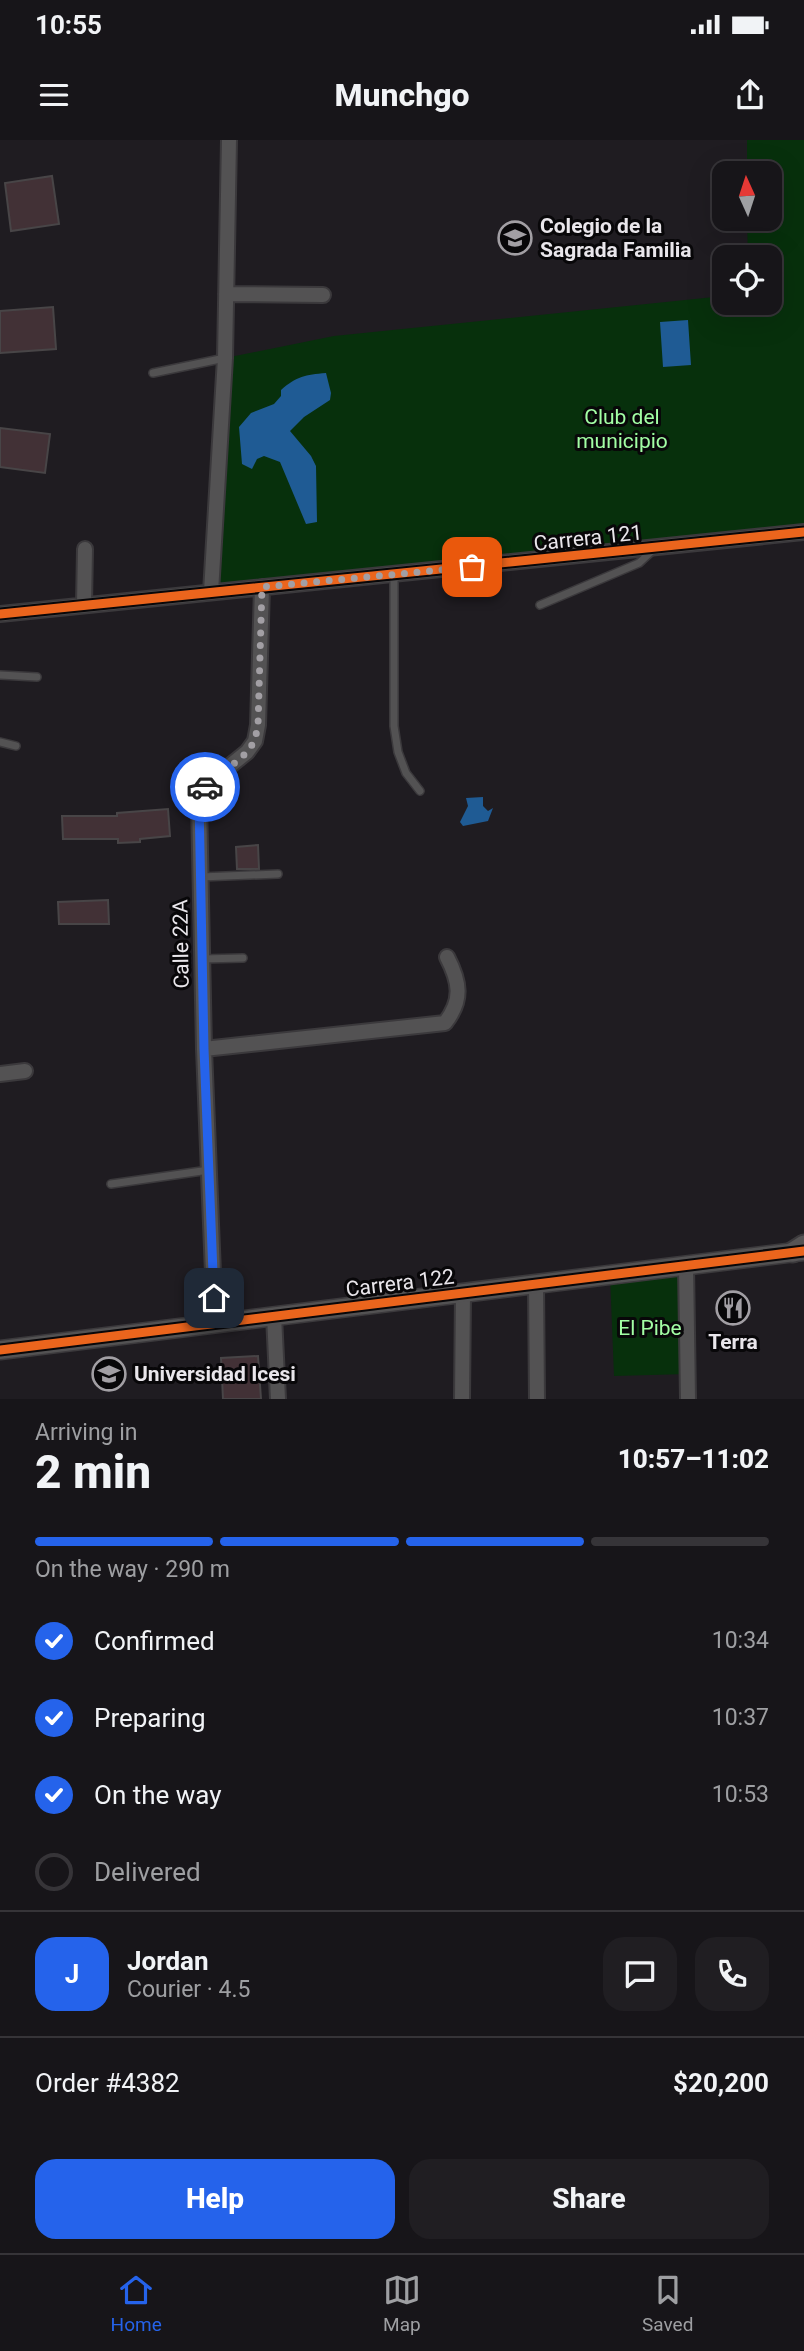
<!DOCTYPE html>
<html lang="en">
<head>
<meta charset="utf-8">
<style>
	body { margin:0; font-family:Roboto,sans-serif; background:#201e22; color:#f1f3f6; height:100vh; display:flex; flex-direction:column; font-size:26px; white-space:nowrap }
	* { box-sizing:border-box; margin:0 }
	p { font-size:23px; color:#9e9fa2 }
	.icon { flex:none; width:38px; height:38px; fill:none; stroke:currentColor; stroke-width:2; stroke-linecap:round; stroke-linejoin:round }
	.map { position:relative; height:1259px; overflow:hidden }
	.panel { display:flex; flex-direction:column; background:#171519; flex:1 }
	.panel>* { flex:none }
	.needle { width:46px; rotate:357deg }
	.tools { position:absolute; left:712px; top:21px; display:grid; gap:14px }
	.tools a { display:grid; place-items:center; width:70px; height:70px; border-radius:14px; background:#171519; box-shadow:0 7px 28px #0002,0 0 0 2px #363438; font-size:35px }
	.pin { position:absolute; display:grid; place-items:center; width:60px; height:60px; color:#fff; margin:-30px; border-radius:14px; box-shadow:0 4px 10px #0006 }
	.courier { position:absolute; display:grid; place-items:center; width:70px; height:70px; margin:-35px; border:5px solid #2563eb; border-radius:50%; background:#fff; color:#222; box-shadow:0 2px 9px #0007 }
	.head em { font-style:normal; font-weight:800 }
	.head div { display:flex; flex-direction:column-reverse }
	.head { display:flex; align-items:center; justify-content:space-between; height:119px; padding:0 35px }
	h1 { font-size:46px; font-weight:800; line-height:52px }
	.bar { display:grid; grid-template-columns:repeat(4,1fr); gap:10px 7px; align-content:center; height:84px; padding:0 35px }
	.bar i { height:9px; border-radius:5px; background:#363438 }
	.bar .selected { background:#2563eb }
	.bar p { grid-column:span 4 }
	.line { display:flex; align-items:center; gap:18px; padding:0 35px; border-top:2px solid #363438 }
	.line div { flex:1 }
	.round { display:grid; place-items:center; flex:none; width:74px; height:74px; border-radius:21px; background:#201e22 }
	ol { padding:0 35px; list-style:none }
	li { display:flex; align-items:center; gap:21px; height:77px }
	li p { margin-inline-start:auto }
	li .icon { padding:7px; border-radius:50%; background:#2563eb; color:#fff; stroke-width:4 }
	li:last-child { color:#9e9fa2 }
	li i { width:38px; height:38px; border:4px solid #363438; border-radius:50% }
	.primary-button { display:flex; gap:14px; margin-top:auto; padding:14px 35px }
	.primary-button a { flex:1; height:80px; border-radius:21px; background:#2563eb; color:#fff; font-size:28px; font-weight:800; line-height:80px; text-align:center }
	.primary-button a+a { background:#201e22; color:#f1f3f6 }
	.status { display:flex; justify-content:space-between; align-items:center; height:49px; padding:0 35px; background:#171519; direction:ltr }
	.status svg { height:19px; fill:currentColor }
	header { display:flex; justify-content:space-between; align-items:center; height:91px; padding:0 35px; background:#171519; font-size:32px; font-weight:800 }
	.dock { display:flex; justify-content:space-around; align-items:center; height:98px; border-top:2px solid #363438; background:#171519; font-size:19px; color:#9e9fa2 }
	.dock a { display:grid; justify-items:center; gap:4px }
	.dock .selected { color:#2563eb }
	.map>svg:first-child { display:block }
	.green { fill:#07300c }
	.water { fill:#1f5b94 }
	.building { fill:#423136; stroke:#484547; stroke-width:2 }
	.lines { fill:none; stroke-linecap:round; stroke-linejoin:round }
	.service-casing { stroke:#3b393c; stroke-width:10 }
	.minor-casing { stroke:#3b393c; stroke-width:18 }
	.tertiary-casing { stroke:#3b393c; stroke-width:21 }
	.secondary-casing { stroke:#3b393c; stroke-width:23 }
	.service { stroke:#535253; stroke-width:7 }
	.minor { stroke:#535253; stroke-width:14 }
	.tertiary { stroke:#535253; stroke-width:18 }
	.secondary { stroke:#565455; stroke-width:19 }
	.cycleway-casing { stroke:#080709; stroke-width:13 }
	.cycleway { stroke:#eb651d; stroke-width:9 }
	.done { stroke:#a29fa4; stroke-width:7; stroke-dasharray:0 12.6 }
	.route { stroke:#2563eb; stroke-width:9 }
	.labels { text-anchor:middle; stroke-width:6; stroke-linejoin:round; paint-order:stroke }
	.poi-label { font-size:21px; font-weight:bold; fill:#e9e6eb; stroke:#080709; text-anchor:start }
	.park-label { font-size:21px; fill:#a2fea4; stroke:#080709 }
	.street-label { font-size:21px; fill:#e9e6eb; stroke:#080709 }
</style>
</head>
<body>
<div class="status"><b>10:55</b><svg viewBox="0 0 49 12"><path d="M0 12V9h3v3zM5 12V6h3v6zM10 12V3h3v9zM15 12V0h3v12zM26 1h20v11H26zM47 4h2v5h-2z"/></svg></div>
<header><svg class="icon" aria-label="menu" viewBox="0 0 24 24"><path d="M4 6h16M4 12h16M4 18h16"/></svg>Munchgo<svg class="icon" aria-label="share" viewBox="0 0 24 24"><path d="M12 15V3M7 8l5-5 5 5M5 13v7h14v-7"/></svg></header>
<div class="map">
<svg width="804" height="1259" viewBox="0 0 804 1259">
	<rect width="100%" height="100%" fill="#1f1c21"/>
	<path class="green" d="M747,0H804V392L211,452L225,218L334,196L724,156V163H770V117H748L747,79H770V33H747Z
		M686,1125L688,1234L614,1236L610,1135Z"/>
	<path class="water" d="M688,180L691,225L663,227L660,182Z
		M326,233L331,253L330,260L304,277L290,291L311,316L316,326L317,382L306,384L280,322L264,316L257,319L252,329L242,324L239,287L251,273L274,264L281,256V250C297,236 305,235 326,233Z
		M483,657V666L488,671L493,668L488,681L463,686L460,682L468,666L466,658Z"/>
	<path class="building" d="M52,36L59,84L11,91L5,43Z
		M53,167L56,209L0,213V171Z
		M0,288L50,294L45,333L0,327Z
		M168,669L170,696L140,699V702L118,703V699H63L62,676H117V673Z
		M258,705L259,729H237L236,707Z
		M108,760L109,784H59L58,762Z
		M258,1216L261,1259H223L221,1218Z"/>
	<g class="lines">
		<defs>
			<path id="service" d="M153,233L225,218
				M394,435V586L398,612L406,633L420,651
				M540,465L639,423L654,409
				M0,535L37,537
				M0,602L16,606
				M201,737L278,734
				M202,819L243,818
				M111,1044L209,1030"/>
			<path id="minor" d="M226,154L323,155
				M211,452L225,218L229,0
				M84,465L85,409
				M0,474L804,392
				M204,909L445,883C463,860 460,842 447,817
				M0,934L25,931
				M686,1125L688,1259
				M536,1144L537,1259
				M274,1176L278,1259
				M215,1183L204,909L199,661L205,646L247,612L255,601L258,585L262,447
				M462,1259L463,1153"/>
			<path id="tertiary" d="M0,1210L804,1111"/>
			<path id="secondary" d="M793,1112L804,1105"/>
		</defs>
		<use href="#service" class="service-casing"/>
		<use href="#minor" class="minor-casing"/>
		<use href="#tertiary" class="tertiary-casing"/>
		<use href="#secondary" class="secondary-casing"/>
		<use href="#service" class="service"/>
		<use href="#minor" class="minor"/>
		<use href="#tertiary" class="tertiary"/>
		<use href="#secondary" class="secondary"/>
		<defs>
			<path id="cycleway" d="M0,474L804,392
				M0,1210L804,1111"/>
		</defs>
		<use href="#cycleway" class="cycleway-casing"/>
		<use href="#cycleway" class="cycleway"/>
	</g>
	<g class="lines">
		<path class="done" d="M205,647C219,631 245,621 254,601C256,596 257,590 258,585L262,447L472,427"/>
		<path class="route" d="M205,647L199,661L204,909L214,1158"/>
	</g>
	<defs>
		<symbol id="school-ring" viewBox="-11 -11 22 22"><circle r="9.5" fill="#080709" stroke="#a29fa4" stroke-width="1.5"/><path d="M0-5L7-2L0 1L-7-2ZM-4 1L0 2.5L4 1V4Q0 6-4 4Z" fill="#a29fa4"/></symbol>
		<symbol id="restaurant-ring" viewBox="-11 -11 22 22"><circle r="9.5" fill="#080709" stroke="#a29fa4" stroke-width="1.5"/><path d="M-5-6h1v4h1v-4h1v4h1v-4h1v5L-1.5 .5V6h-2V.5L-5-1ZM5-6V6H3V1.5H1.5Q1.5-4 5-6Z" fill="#a29fa4"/></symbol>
		<symbol id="university-ring" viewBox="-11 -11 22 22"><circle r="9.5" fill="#080709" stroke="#a29fa4" stroke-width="1.5"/><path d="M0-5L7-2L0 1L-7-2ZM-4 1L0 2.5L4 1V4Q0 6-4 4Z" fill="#a29fa4"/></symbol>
	</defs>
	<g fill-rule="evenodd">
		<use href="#school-ring" x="496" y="79" width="38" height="38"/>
		<use href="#restaurant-ring" x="714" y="1149" width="38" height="38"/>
		<use href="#university-ring" x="90" y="1215" width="38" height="38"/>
	</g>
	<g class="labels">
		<g class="poi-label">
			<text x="540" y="93">Colegio de la<tspan x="540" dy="24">Sagrada Familia</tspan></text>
			<text x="733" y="1209" text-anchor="middle">Terra</text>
			<text x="134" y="1241">Universidad Icesi</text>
		</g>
		<g class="park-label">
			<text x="622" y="284">Club del<tspan x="622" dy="24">municipio</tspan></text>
			<text x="650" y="1195">El Pibe</text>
		</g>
		<g class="street-label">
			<text transform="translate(588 398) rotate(-6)" y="7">Carrera 121</text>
			<text transform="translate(181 804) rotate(-91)" y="7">Calle 22A</text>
			<text transform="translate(400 1143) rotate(-7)" y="7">Carrera 122</text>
		</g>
	</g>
</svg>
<div class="tools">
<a><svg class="needle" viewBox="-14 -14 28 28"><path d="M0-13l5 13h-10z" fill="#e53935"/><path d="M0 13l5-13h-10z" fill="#9e9fa2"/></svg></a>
<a><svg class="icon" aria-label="locate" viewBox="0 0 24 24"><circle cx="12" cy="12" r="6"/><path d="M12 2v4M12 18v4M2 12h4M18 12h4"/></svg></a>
</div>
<div class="pin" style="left:472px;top:427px;background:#ea580c"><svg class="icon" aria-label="bag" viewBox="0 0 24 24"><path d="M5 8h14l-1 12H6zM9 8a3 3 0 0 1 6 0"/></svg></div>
<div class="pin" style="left:214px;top:1158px;background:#1f2937"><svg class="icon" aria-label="home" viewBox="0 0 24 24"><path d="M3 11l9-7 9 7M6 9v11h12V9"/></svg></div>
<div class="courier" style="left:205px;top:647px"><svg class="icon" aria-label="car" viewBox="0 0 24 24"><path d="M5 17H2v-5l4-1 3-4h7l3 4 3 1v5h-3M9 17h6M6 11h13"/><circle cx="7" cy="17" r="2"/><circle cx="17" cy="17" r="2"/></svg></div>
</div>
<section class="panel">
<div class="head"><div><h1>2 min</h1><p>Arriving in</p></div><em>10:57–11:02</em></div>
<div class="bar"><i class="selected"></i><i class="selected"></i><i class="selected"></i><i></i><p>On the way · 290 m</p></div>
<ol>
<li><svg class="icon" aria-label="check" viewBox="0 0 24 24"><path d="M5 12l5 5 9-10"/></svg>Confirmed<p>10:34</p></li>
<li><svg class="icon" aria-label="check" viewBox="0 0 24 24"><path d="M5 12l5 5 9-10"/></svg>Preparing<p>10:37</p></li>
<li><svg class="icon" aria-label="check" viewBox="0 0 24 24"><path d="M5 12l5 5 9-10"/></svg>On the way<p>10:53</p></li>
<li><i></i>Delivered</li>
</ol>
<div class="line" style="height:126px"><b class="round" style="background:#2563eb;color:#fff">J</b><div><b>Jordan</b><p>Courier · 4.5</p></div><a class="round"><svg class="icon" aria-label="chat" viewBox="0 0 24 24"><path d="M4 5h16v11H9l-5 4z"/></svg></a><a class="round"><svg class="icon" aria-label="phone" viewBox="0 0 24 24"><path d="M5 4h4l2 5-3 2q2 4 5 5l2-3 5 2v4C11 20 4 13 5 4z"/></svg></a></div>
<div class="line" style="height:91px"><div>Order #4382</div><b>$20,200</b></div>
<div class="primary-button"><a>Help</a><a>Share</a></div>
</section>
<nav class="dock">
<a class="selected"><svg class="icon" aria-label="home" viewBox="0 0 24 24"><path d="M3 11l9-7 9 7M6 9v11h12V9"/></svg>Home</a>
<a><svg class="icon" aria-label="map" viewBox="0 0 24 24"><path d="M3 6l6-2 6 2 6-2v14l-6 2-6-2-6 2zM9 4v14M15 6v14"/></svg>Map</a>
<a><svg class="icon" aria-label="saved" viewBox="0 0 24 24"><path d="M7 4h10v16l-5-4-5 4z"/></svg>Saved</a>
</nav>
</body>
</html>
